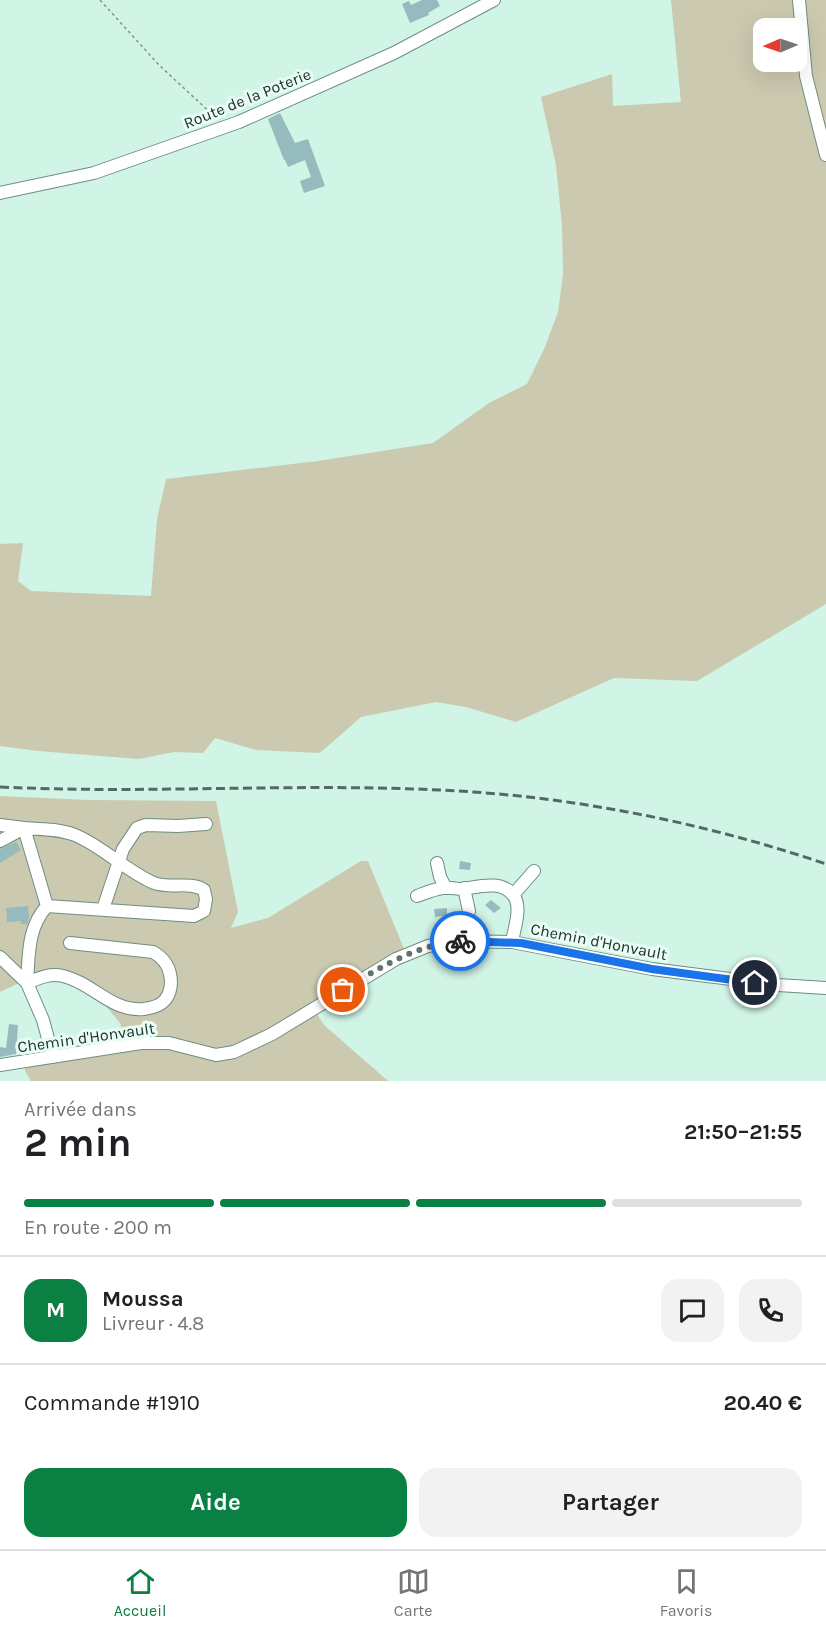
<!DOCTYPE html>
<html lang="fr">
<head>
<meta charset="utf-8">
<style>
	body { margin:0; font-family:Karla,sans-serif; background:#f2f2f2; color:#202124; height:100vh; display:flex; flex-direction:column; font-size:22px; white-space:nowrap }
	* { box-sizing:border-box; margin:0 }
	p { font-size:20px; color:#757577 }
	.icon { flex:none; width:33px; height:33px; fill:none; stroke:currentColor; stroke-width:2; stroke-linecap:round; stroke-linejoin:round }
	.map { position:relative; height:1081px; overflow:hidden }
	.panel { display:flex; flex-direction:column; background:#fff; flex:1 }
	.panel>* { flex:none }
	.needle { width:39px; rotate:268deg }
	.controls { position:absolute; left:753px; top:18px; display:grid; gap:12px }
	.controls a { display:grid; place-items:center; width:54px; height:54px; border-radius:12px; background:#fff; box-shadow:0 6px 24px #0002; font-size:30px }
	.pin { position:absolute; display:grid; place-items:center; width:51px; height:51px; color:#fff; margin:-26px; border:3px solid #fff; border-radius:50%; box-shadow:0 2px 6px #0007 }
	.courier { position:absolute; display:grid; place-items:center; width:60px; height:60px; margin:-30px; border:4px solid #1a73e8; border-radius:50%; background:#fff; color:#222; box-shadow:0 2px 8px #0007 }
	.overview em { font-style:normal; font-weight:700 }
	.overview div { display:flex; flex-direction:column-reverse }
	.overview { display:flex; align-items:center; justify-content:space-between; height:102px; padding:0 24px }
	h1 { font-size:39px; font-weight:700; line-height:45px }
	.bar { display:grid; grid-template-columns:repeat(4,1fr); gap:9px 6px; align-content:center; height:72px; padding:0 24px }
	.bar i { height:8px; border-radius:4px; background:#e0e0e0 }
	.bar .active { background:#0b8043 }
	.bar p { grid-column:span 4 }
	.line { display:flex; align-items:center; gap:15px; padding:0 24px; border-top:2px solid #e0e0e0 }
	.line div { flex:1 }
	.round { display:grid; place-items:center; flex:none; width:63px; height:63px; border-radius:18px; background:#f2f2f2 }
	.primary-button { display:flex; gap:12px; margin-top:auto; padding:12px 24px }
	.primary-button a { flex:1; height:69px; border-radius:18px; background:#0b8043; color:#fff; font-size:24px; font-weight:700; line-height:69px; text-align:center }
	.primary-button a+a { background:#f2f2f2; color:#202124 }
	.dock { display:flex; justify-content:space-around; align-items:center; height:84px; border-top:2px solid #e0e0e0; background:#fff; font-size:16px; color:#757577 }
	.dock a { display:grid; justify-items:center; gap:3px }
	.dock .active { color:#0b8043 }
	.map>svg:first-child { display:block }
	.green { fill:#cbc9af; fill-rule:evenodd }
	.building { fill:#95bbbe }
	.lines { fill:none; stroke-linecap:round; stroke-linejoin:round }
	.minor-casing { stroke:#6d8e81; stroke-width:14 }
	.path { stroke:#7f988e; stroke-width:1.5; stroke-dasharray:3 3; stroke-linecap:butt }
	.minor { stroke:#fff; stroke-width:12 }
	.rail { stroke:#546961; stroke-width:3; stroke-dasharray:9 4.5; stroke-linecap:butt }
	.done { stroke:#5f756c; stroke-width:6; stroke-dasharray:0 10.8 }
	.route { stroke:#1a73e8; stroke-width:8 }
	.labels { text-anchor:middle; stroke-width:6; stroke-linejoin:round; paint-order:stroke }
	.street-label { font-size:16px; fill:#22302b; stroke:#e8fdf4 }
</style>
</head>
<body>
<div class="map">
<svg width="826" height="1081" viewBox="0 0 826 1081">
	<rect width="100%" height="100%" fill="#d0f4e5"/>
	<path class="green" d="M671,0H826V604L697,681L614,678L516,722L466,707L436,702L361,717L320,753L256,750L215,738L203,753L174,752L139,759L38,751L0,746V544L23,543L18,581L31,591L151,596L157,519L166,479L318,461L433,443L489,403L527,384L545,347L558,312L563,274L562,226L556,165L541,97L612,74L613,106L681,102ZM764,28H796V62H764Z
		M0,796L89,800L216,801L238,912L231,928L268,918L361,861H368L404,949L335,988L311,1005L324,1025L388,1081H31L25,1071L26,1058L125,1037L120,1023L101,1000L71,981L34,976L0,992Z"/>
	<path class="building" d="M422,0H437L440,6L428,13L429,15L410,23L402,4L409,1L411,5Z
		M280,113L295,143L308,139L325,186L304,193L300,181L311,177L305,160L288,167L285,160H284L268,119Z
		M16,842L21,850L0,863V849Z
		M460,861L471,863L470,870L459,869Z
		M491,900L501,908L494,913L485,905Z
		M28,906L29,919L27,924H21V921L7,922L6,908Z
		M447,908V915L435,917L434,909Z
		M9,1024L18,1025L16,1054L0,1057V1047L6,1048Z"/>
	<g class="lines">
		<defs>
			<path id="minor" d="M799,0L806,76L826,155
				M0,193L94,173L239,122L394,53L494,0
				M0,825L24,828
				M0,841L24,828
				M437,863L440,877L446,888
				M464,888L469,911
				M513,895L534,871
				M417,896C425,893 434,889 443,888C450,887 456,889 462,889C478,887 502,879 514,896C522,908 514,929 512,942
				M103,909L123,849L137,828L146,825L178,826L206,824
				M0,957L27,983L43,1020L53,1057
				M27,983C29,956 27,928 47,906L194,916L204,911L206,899L204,890C190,881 170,889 154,883C126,871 102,846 75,835C59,829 41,829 24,828L47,906
				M27,983C39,978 50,973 63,976C93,983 111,1012 144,1009C152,1008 160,1006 165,1000C171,993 172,982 170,974C168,964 162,957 153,952L70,943
				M0,1065L141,1043H169L216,1055L234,1052L272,1034L396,959L428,946L458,941L512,942L652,969L778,985L826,988"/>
		</defs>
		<use href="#minor" class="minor-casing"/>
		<path class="path" d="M100,0L159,65L215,117"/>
		<use href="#minor" class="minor"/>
		<path class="rail" d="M0,787C147,794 293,783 440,790C571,796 702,822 826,864"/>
	</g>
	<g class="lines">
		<path class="done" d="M343,990C381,967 415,945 460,941"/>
		<path class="route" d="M460,941L521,943L652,969L755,983"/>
	</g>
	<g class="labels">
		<g class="street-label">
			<text transform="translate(247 98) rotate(-22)" y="6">Route de la Poterie</text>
			<text transform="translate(599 941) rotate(11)" y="6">Chemin d'Honvault</text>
			<text transform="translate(86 1037) rotate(-8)" y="6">Chemin d'Honvault</text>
		</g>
	</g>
</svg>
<div class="controls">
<a><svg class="needle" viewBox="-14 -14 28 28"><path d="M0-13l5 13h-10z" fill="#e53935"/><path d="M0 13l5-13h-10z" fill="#757577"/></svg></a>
</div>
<div class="pin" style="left:343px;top:990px;background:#ea580c"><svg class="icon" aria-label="bag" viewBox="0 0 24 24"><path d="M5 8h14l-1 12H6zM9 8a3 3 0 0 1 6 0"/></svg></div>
<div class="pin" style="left:755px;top:983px;background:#1f2937"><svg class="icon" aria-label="home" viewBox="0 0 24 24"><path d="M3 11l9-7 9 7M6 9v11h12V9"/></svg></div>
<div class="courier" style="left:460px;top:941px"><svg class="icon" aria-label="bike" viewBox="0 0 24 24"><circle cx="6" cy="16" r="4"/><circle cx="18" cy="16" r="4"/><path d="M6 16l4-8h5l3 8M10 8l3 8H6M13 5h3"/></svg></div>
</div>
<section class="panel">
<div class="overview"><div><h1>2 min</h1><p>Arrivée dans</p></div><em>21:50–21:55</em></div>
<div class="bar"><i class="active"></i><i class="active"></i><i class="active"></i><i></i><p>En route · 200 m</p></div>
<div class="line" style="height:108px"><b class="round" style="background:#0b8043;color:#fff">M</b><div><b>Moussa</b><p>Livreur · 4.8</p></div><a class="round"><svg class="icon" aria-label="chat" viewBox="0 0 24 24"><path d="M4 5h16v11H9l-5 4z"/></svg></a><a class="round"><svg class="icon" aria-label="phone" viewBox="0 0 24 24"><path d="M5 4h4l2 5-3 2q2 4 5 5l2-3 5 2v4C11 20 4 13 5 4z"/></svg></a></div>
<div class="line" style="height:78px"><div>Commande #1910</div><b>20.40 €</b></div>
<div class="primary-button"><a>Aide</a><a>Partager</a></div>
</section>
<nav class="dock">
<a class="active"><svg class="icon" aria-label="home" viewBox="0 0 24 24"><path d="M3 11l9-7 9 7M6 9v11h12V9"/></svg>Accueil</a>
<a><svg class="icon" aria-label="map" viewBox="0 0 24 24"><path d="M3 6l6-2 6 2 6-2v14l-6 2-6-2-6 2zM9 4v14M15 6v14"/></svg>Carte</a>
<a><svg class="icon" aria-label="saved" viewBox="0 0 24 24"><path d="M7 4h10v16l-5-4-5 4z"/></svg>Favoris</a>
</nav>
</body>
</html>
